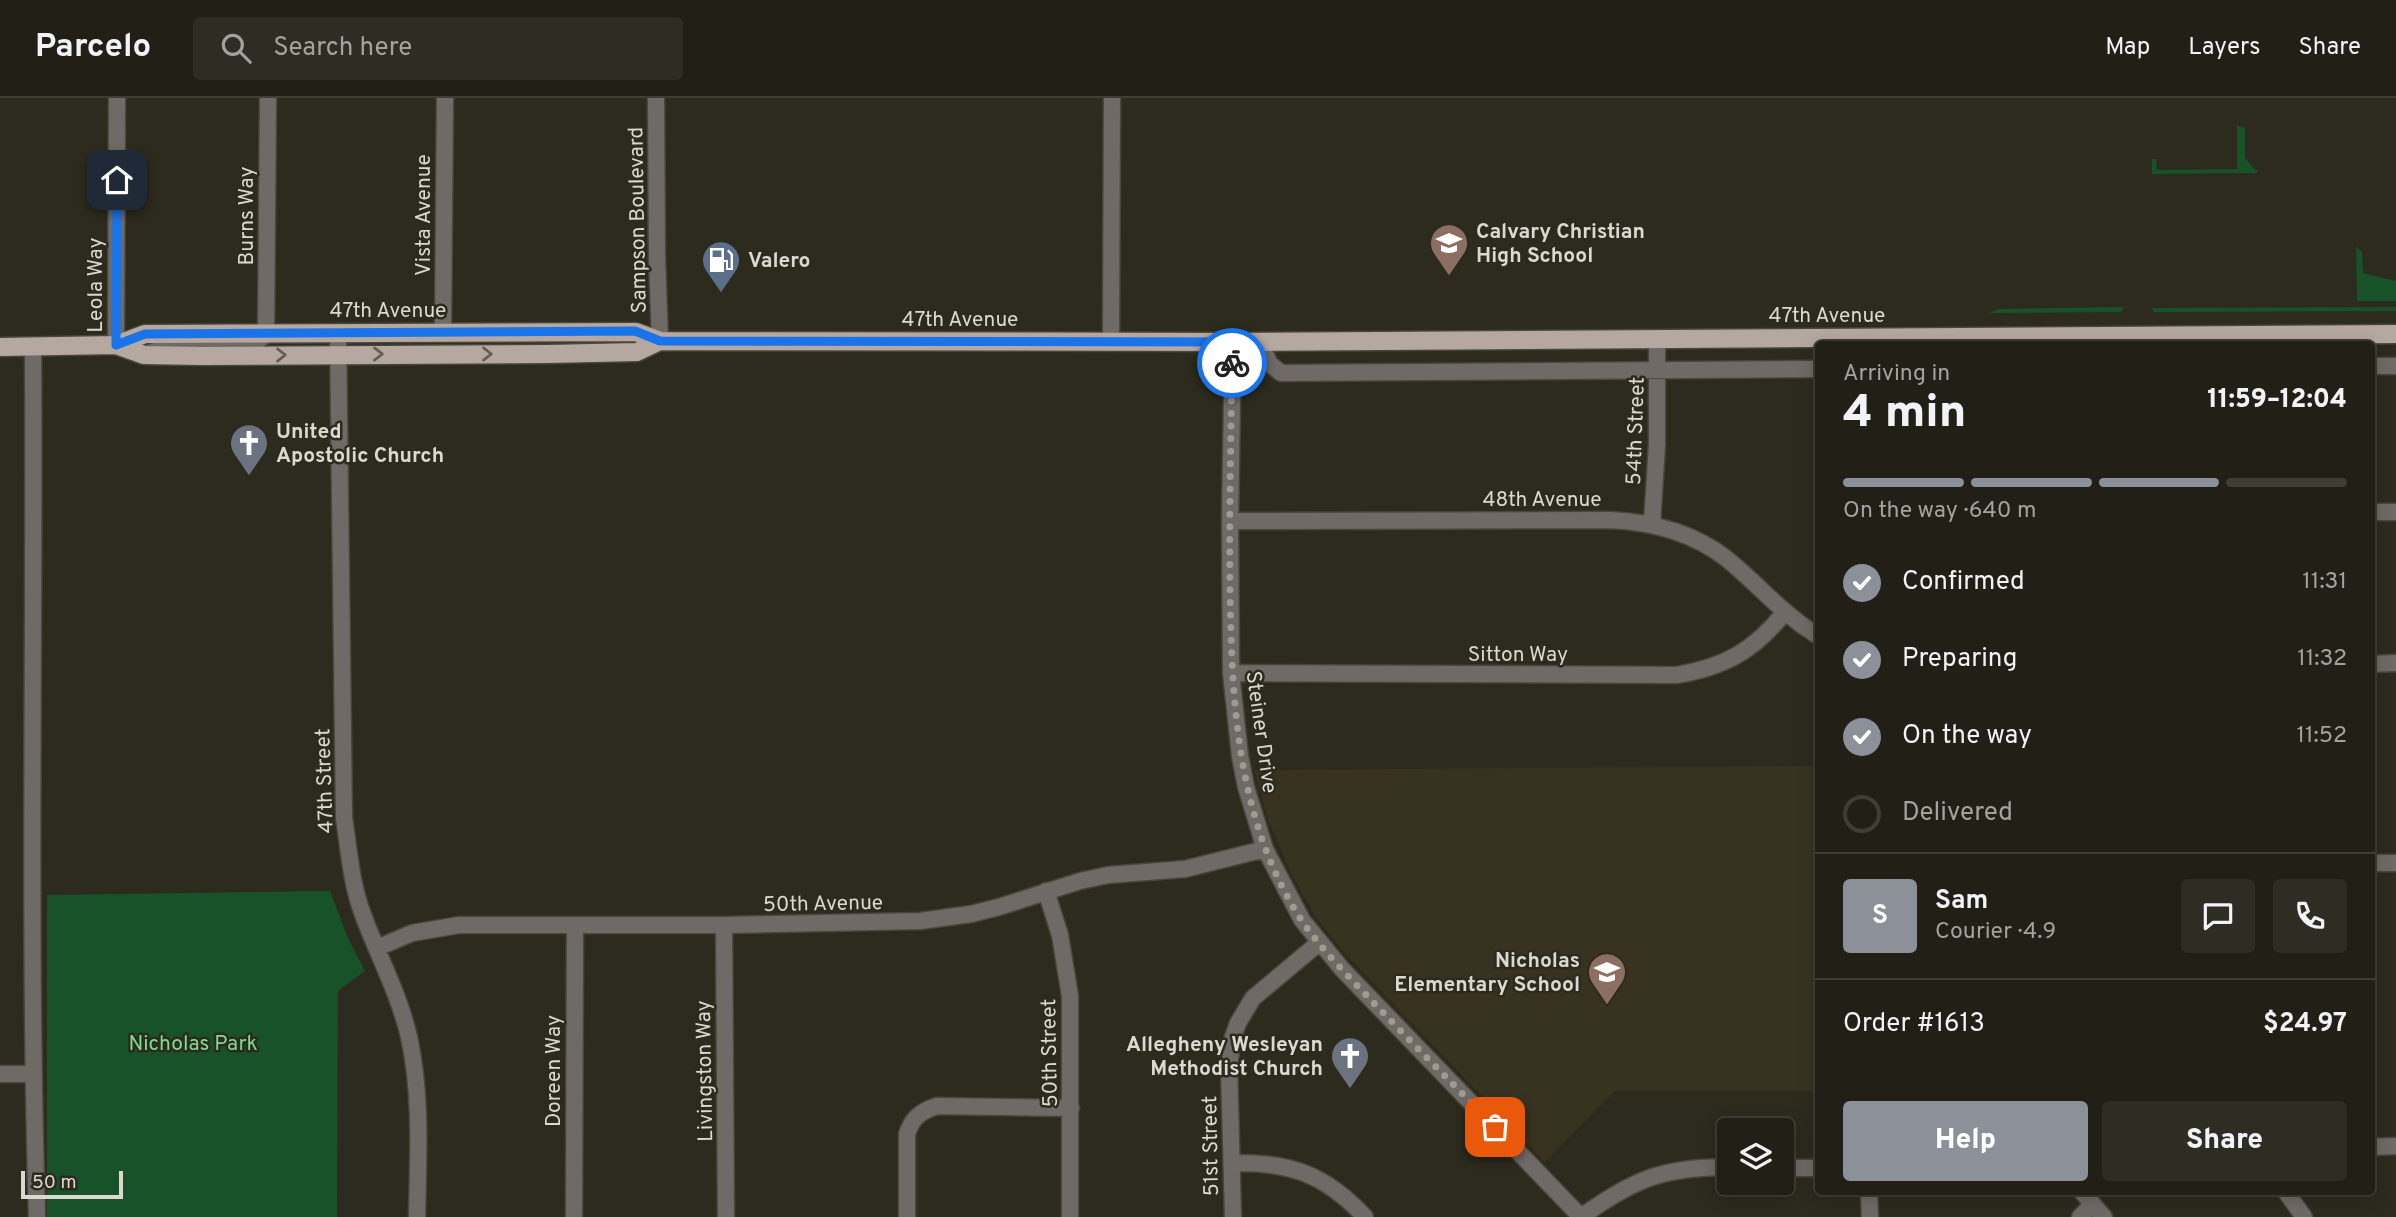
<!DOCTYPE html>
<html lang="en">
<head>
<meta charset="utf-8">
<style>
	body { margin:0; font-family:Overpass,sans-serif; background:#2e2d23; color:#f1f3f6; height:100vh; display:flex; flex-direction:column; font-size:26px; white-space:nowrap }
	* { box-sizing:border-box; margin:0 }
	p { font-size:23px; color:#a2a3a1 }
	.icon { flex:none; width:38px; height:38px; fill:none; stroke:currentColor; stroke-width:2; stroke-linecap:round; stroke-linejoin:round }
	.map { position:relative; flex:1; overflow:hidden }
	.details { position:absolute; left:1815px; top:243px; width:560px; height:854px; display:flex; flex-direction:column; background:#222016; border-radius:7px; box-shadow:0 4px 18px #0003,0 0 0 2px #3f3e35 }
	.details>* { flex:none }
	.buttons { position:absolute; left:1717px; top:1020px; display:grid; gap:14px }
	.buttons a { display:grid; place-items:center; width:77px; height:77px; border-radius:7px; background:#222016; box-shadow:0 4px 18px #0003,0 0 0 2px #3f3e35; font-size:35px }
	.scale { position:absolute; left:21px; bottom:18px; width:102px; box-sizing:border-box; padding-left:7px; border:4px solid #dad8d0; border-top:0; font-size:19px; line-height:24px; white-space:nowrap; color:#dad8d0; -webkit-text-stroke:5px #2d2b1e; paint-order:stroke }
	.pin { position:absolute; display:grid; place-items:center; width:60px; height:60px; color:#fff; margin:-30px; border-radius:14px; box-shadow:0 4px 10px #0006 }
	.courier { position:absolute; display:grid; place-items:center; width:70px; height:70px; margin:-35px; border:5px solid #1a73e8; border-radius:50%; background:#fff; color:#222; box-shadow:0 2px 9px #0007 }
	.overview em { font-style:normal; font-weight:800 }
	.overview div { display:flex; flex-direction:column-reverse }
	.overview { display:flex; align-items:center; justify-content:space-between; height:119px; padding:0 28px }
	h1 { font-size:46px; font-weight:800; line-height:52px }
	.bar { display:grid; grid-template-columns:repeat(4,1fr); gap:10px 7px; align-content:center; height:84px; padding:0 28px }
	.bar i { height:9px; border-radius:5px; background:#3f3e35 }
	.bar .selected { background:#8c9099 }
	.bar p { grid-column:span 4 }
	.line { display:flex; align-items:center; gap:18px; padding:0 28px; border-top:2px solid #3f3e35 }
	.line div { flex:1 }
	.round { display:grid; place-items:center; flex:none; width:74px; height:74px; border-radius:7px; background:#2e2d23 }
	ol { padding:0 28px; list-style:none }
	li { display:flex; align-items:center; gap:21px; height:77px }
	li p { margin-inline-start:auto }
	li .icon { padding:7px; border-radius:50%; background:#8c9099; color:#fff; stroke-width:4 }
	li:last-child { color:#a2a3a1 }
	li i { width:38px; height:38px; border:4px solid #3f3e35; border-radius:50% }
	.cta { display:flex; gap:14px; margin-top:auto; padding:14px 28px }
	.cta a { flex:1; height:80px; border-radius:7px; background:#8c9099; color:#fff; font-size:28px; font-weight:800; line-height:80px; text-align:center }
	.cta a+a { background:#2e2d23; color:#f1f3f6 }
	header { display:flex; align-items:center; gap:42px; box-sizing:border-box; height:98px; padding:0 35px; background:#222016; border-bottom:2px solid #3f3e35 }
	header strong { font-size:33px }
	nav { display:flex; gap:38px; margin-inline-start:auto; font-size:24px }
	.search { width:490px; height:63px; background:#2e2d23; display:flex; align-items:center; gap:18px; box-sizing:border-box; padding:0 24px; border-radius:7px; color:#a2a3a1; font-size:26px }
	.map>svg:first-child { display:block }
	.built { fill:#373320 }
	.green { fill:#185229 }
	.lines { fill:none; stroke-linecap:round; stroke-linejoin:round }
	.minor-casing { stroke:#49473a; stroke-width:19 }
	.major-casing { stroke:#49473a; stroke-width:21 }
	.minor { stroke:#706a66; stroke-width:16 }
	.major { stroke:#b5a8a1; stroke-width:18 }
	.oneway { stroke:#635d52 }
	.done { stroke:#9d9b92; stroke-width:7; stroke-dasharray:0 12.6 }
	.route { stroke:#1a73e8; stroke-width:9 }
	.labels { text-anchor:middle; stroke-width:5; stroke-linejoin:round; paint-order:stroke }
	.street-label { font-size:21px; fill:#dad8d0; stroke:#2d2b1e }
	.poi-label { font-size:21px; font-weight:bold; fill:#dad8d0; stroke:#2d2b1e; text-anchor:start }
	.park-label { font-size:21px; fill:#7ade91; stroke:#2d2b1e }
</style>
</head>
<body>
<header>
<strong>Parcelo</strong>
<div class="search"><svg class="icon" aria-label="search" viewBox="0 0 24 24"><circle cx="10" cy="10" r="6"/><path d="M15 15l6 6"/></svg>Search here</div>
<nav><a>Map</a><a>Layers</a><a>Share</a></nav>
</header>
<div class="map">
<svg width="2396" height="1119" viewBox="0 0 2396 1119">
	<rect width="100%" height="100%" fill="#2d2b1e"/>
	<path class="built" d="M1818,668V993H1615L1545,1064L1341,851L1316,819L1290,773L1268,721L1254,672Z"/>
	<path class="green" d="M2237,27L2245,30V60L2255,72H2259L2256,75L2152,76V61H2156L2157,72L2237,71Z
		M2356,148L2362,154L2363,175L2396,183V203H2357Z
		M2124,209L2121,214L1988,215L1999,211Z
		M2396,209V213L2154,214L2152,210Z
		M330,793L347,838L365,873L338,893L337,1119H47V797Z"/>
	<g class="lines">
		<defs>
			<path id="minor" d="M656,0L657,160L660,243
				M443,234L445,0
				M338,235L344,720C349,752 351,784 362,814C377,856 399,895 409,939C422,998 418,1059 417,1119
				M1111,244L1112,0
				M1233,244L1230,423L1231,575L1240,658L1246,689L1265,751L1302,822L1342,871L1581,1119C1634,1081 1663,1069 1729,1069
				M1259,244L1270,266L1281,275L1818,271
				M116,247L117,0
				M33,249C35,539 28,829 37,1119
				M149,255L175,247L254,246L266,236L268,0
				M2371,268H2396
				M2371,414H2396
				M1230,423L1610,422C1652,424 1694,435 1727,461C1760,488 1781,515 1818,538
				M1652,426L1657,346V241
				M2371,566L2396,565
				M1231,575L1677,577C1724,569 1754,553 1784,515
				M2371,765H2396
				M1046,793L1060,837L1070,898V1119
				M724,827L726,1119
				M377,850L412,835L459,827H724L920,823L971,816L999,809L1080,783L1108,777L1185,771L1265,751
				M0,976H33
				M2371,1049L2396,1048
				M1233,1065C1290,1064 1325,1076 1365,1119
				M1782,1070H1818
				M1869,1094L1870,1119
				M2082,1094L2104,1119
				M2286,1094L2304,1119
				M574,1119L575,828
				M907,1119V1036C912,1020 921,1013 937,1008L1071,1010
				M1233,1119L1229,968L1233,939L1238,925L1253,900L1320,844
				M2080,1119L2093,1106"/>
			<path id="major" d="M116,247L145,236L636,234L660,243L1233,244L2396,236
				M0,249L116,247L144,257L202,258L548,256L637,254L660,243"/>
		</defs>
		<use href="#minor" class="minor-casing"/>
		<use href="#major" class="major-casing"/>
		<use href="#minor" class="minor"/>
		<use href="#major" class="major"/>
	</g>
	<defs><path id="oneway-chevron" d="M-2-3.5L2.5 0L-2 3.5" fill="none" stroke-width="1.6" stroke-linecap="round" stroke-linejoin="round" transform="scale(1.75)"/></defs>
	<g class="oneway">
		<use href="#oneway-chevron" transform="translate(378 256)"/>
		<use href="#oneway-chevron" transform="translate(487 256)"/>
		<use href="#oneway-chevron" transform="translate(281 257)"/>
	</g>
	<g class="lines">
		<path class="done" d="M1232,265C1231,341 1229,417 1230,493C1232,607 1237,721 1300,820C1320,850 1348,878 1373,904C1413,946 1454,987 1495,1029"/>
		<path class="route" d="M117,82L116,247L145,236L635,233L660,243L1233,244L1232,265"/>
	</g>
	<defs>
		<symbol id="school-pin" viewBox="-11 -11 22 30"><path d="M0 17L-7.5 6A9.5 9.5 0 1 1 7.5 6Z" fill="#8d6e63" stroke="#2d2b1e"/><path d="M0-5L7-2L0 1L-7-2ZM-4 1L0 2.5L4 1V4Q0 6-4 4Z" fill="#fff"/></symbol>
		<symbol id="fuel-pin" viewBox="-11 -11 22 30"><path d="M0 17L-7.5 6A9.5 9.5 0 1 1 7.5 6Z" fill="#5c6f8a" stroke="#2d2b1e"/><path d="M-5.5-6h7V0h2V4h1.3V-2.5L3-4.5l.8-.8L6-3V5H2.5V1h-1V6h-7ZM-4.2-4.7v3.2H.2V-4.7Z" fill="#fff"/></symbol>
		<symbol id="church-pin" viewBox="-11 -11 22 30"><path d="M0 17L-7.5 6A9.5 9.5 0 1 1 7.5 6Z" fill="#6b7280" stroke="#2d2b1e"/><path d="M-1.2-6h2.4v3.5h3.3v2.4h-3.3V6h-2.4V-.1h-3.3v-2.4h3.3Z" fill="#fff"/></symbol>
	</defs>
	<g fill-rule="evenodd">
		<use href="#school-pin" x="1427" y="123" width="44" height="60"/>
		<use href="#fuel-pin" x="699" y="140" width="44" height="60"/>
		<use href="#church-pin" x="227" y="323" width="44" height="60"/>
		<use href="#school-pin" x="1585" y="852" width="44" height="60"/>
		<use href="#church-pin" x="1328" y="936" width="44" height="60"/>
	</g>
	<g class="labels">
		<g class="street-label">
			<text transform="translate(423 117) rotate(-90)" y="7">Vista Avenue</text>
			<text transform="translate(246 118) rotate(-90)" y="7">Burns Way</text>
			<text transform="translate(637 122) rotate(-91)" y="7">Sampson Boulevard</text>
			<text transform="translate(95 187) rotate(-90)" y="7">Leola Way</text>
			<text x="388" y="219">47th Avenue</text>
			<text x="1827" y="224">47th Avenue</text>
			<text x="960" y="228">47th Avenue</text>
			<text transform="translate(1635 333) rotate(-88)" y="7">54th Street</text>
			<text x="1542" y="408">48th Avenue</text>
			<text x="1518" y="563">Sitton Way</text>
			<text transform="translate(1262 634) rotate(82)" y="7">Steiner Drive</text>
			<text transform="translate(324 683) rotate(-92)" y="7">47th Street</text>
			<text transform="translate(823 805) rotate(-1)" y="7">50th Avenue</text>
			<text transform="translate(1049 955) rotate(-91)" y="7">50th Street</text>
			<text transform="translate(553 973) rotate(-90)" y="7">Doreen Way</text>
			<text transform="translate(704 973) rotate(-91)" y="7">Livingston Way</text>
			<text transform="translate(1210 1048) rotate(-91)" y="7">51st Street</text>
		</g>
		<g class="poi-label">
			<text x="1476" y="140">Calvary Christian<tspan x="1476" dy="24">High School</tspan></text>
			<text x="748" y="169">Valero</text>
			<text x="276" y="340">United<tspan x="276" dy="24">Apostolic Church</tspan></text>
			<text x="1580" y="869" text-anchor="end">Nicholas<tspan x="1580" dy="24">Elementary School</tspan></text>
			<text x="1323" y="953" text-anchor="end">Allegheny Wesleyan<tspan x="1323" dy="24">Methodist Church</tspan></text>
		</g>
		<g class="park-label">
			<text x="193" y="952">Nicholas Park</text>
		</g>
	</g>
</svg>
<div class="buttons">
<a><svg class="icon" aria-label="layers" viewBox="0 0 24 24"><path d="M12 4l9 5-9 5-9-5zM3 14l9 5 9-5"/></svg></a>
</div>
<div class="scale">50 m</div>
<div class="pin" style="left:1495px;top:1029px;background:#ea580c"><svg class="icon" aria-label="bag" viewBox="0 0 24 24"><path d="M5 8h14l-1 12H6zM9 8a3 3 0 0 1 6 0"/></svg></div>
<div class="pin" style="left:117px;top:82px;background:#1f2937"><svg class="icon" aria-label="home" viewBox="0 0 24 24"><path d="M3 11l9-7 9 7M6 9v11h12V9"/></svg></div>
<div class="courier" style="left:1232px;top:265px"><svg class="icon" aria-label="bike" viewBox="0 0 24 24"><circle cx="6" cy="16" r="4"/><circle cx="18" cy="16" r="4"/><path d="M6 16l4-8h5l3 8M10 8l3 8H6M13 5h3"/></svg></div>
<section class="details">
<div class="overview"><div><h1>4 min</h1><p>Arriving in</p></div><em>11:59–12:04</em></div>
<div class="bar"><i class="selected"></i><i class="selected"></i><i class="selected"></i><i></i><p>On the way · 640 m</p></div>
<ol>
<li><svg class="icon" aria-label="check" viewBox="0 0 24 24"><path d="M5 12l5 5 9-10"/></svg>Confirmed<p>11:31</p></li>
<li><svg class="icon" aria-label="check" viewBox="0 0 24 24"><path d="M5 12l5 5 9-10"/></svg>Preparing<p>11:32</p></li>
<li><svg class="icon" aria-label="check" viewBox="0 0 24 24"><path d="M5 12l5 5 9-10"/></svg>On the way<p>11:52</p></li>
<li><i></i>Delivered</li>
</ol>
<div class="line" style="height:126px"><b class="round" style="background:#8c9099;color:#fff">S</b><div><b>Sam</b><p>Courier · 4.9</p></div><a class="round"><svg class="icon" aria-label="chat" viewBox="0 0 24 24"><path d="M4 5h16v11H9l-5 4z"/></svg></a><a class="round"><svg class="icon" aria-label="phone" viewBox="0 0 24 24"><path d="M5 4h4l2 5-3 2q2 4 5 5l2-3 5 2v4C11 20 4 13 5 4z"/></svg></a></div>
<div class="line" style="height:91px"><div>Order #1613</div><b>$24.97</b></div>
<div class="cta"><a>Help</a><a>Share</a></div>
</section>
</div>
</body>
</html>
